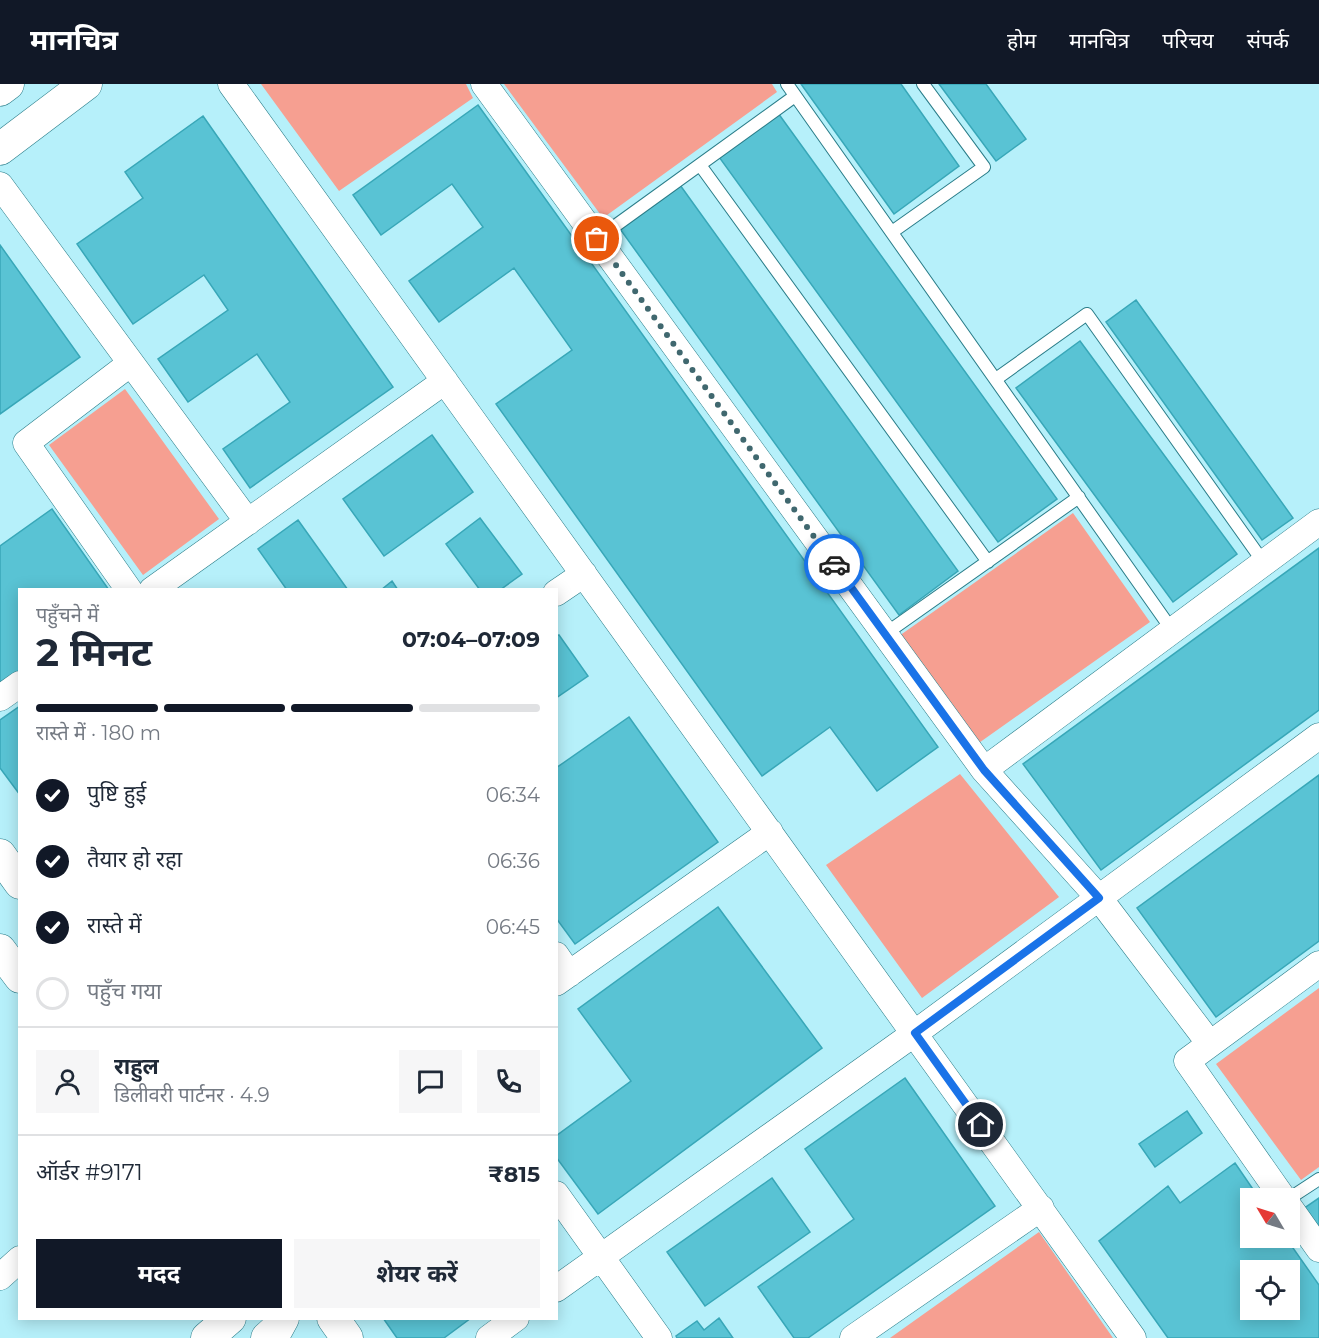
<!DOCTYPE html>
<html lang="hi">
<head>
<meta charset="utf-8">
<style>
	body { margin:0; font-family:Montserrat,"Noto Sans Devanagari",sans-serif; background:#f6f6f7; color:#1f2937; height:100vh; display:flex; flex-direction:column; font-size:22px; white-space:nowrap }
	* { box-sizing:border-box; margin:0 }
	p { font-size:20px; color:#747a83 }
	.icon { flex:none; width:33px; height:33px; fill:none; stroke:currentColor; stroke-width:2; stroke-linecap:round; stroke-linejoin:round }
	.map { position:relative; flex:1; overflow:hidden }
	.drawer { position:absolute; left:18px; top:504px; width:540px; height:732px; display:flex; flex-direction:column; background:#fff; border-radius:0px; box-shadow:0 3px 15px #0003 }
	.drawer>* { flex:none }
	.needle { width:39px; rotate:308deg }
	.tools { position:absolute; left:1240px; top:1104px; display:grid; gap:12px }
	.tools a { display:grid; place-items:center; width:60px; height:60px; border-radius:0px; background:#fff; box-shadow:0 3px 15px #0003; font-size:30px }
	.pin { position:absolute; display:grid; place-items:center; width:51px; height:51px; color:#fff; margin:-26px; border:3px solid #fff; border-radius:50%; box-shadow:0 2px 6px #0007 }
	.courier { position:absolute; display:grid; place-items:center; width:60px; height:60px; margin:-30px; border:4px solid #1a73e8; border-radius:50%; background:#fff; color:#222; box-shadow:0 2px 8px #0007 }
	.overview em { font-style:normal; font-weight:700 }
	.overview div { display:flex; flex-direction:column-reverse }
	.overview { display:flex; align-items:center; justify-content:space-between; height:102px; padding:0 18px }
	h1 { font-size:39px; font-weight:700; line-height:45px }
	.bar { display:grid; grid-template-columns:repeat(4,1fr); gap:9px 6px; align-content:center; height:72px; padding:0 18px }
	.bar i { height:8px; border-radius:4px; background:#e0e1e3 }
	.bar .selected { background:#111827 }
	.bar p { grid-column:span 4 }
	.line { display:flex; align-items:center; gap:15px; padding:0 18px; border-top:2px solid #e0e1e3 }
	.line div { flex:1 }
	.round { display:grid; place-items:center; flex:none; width:63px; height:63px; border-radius:0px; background:#f6f6f7 }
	ol { padding:0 18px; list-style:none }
	li { display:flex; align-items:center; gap:18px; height:66px }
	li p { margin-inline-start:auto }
	li .icon { padding:6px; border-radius:50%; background:#111827; color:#fff; stroke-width:4 }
	li:last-child { color:#747a83 }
	li i { width:33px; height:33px; border:3px solid #e0e1e3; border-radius:50% }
	.cta { display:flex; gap:12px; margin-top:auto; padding:12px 18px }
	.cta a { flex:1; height:69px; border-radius:0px; background:#111827; color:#fff; font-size:24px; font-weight:700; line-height:69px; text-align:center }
	.cta a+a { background:#f6f6f7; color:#1f2937 }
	header { display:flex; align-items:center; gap:36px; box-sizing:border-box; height:84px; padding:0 30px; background:#111827; color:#fff }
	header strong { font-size:28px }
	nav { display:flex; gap:33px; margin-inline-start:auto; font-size:21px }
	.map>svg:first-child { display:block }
	.green { fill:#f69f91 }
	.building { fill:#59c3d4; stroke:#38a7b8; stroke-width:1.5; fill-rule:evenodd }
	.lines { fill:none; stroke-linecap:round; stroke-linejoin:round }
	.service-casing { stroke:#2a7d89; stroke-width:14 }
	.minor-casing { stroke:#2a7d89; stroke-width:27 }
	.tertiary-casing { stroke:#2a7d89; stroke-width:33 }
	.service { stroke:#fff; stroke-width:12 }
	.minor { stroke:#fff; stroke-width:26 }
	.tertiary { stroke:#fff; stroke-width:32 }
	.done { stroke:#40686f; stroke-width:6; stroke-dasharray:0 10.8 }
	.route { stroke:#1a73e8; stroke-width:8 }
</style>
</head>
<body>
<header>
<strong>मानचित्र</strong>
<nav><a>होम</a><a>मानचित्र</a><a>परिचय</a><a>संपर्क</a></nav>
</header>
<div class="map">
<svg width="1319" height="1254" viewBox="0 0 1319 1254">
	<rect width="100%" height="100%" fill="#b6f0fa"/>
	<path class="green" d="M261,0H466L473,14L339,107Z
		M504,0H772L777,8L603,134Z
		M125,305L219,435L143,491L49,361Z
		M1073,429L1150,538L976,661L899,552Z
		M960,690L1059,813L922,914L826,781Z
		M1319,904V1083L1301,1096L1216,980Z
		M1039,1148L1113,1254H890Z"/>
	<path class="building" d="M801,0H901L959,82L894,130Z
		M939,0H986L1026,55L996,77Z
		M478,21L938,663L877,707L830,643L762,692L496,320L572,266L514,184L439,238L409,197L483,143L452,100L381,151L353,111Z
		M778,29L1057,415L998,458L719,73Z
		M203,32L393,303L250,404L223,365L290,318L257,270L188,318L158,275L228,226L204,191L133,240L77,160L143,114L125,88Z
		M680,101L958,487L899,531L620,145Z
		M0,161L80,273L0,330Z
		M1136,216L1293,434L1262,456L1106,238Z
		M1080,257L1237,470L1173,518L1016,304Z
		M432,351L473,408L384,472L343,415Z
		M52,425L109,506H20V590L0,604V462Z
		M480,434L522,490L500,506H480L446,460Z
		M298,436L348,506H287L258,465Z
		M1319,464V626L1101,786L1023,680Z
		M392,497L398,506H381Z
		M559,551L588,592L556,614V552Z
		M20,622V711L0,684V636Z
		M629,633L718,758L575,860L556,834V684Z
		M1319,691V857L1216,933L1137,824Z
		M718,823L822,964L598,1130L556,1073V1052L631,997L578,925Z
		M905,994L995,1122L808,1254H794L758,1203L854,1135L805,1065Z
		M1187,1027L1202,1049L1155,1083L1139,1060Z
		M1235,1079L1259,1114H1251V1154H1286L1319,1201V1254H1168L1099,1157L1168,1102L1180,1119ZM1251,1186H1290V1226H1251Z
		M772,1094L810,1148L705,1222L667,1168Z
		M1319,1114V1147L1303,1125Z
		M383,1234H471L444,1254H397Z
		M719,1234L733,1254H677L676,1252L697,1237L704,1246Z"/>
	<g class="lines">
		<defs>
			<path id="service" d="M787,0L1172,546
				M700,81L988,478
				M892,148L984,83L923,0
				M597,155L795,12
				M996,295L1087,230L1264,479
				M885,550L1079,413
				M1290,1114L1319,1095"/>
			<path id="minor" d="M231,0L1133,1254
				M484,0L984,686L1099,814L1210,960
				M0,101L248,438
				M129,506L26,359L131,279
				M152,506L445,297
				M556,509L584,490
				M0,614L20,600
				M984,686L1319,438
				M556,871L569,890
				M556,899L770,748
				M556,1110L659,1254
				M1283,1114L1187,977L1319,880
				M1290,1124L1319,1165
				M0,1193L20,1175
				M556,1205L915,949L1319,652
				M489,1254L516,1234
				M853,1254L1041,1124"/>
			<path id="tertiary" d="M0,6L8,0
				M0,65L86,0
				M0,771L20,799
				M0,866L20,893
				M333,1234L347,1254
				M207,1254L230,1234
				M267,1254L277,1245L283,1234"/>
		</defs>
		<use href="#service" class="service-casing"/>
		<use href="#minor" class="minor-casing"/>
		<use href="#tertiary" class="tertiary-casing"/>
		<use href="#service" class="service"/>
		<use href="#minor" class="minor"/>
		<use href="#tertiary" class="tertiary"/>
	</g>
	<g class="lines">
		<path class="done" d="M597,155L834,480"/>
		<path class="route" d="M834,480L984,686L1099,814L915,949L981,1041"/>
	</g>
</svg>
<div class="tools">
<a><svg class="needle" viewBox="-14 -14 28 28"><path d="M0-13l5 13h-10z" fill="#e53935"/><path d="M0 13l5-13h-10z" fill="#747a83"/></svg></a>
<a><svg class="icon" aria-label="locate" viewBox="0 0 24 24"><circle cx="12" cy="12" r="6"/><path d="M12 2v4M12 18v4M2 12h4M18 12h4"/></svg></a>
</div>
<div class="pin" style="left:597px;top:155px;background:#ea580c"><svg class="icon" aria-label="bag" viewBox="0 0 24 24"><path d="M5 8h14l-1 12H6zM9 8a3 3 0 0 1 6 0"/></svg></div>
<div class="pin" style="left:981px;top:1041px;background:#1f2937"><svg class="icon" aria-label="home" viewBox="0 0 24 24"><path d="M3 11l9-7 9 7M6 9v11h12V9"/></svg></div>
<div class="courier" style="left:834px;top:480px"><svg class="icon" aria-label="car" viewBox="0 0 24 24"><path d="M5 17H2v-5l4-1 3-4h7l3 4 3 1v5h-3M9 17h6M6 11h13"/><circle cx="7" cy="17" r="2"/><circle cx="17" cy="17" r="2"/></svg></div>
<section class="drawer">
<div class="overview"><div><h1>2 मिनट</h1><p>पहुँचने में</p></div><em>07:04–07:09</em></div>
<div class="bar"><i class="selected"></i><i class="selected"></i><i class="selected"></i><i></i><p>रास्ते में · 180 m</p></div>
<ol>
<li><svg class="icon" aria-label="check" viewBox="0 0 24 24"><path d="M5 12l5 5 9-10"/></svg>पुष्टि हुई<p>06:34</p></li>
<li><svg class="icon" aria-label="check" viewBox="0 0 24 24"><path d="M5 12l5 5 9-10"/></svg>तैयार हो रहा<p>06:36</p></li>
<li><svg class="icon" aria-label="check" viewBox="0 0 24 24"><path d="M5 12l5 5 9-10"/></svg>रास्ते में<p>06:45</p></li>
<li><i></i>पहुँच गया</li>
</ol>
<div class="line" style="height:108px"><a class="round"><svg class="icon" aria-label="person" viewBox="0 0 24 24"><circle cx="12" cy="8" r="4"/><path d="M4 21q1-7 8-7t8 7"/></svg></a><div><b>राहुल</b><p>डिलीवरी पार्टनर · 4.9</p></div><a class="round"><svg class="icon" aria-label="chat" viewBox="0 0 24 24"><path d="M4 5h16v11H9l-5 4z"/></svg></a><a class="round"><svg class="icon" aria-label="phone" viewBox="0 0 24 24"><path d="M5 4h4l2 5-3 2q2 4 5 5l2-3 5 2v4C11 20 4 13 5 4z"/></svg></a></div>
<div class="line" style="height:78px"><div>ऑर्डर #9171</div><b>₹815</b></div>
<div class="cta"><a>मदद</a><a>शेयर करें</a></div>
</section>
</div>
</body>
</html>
